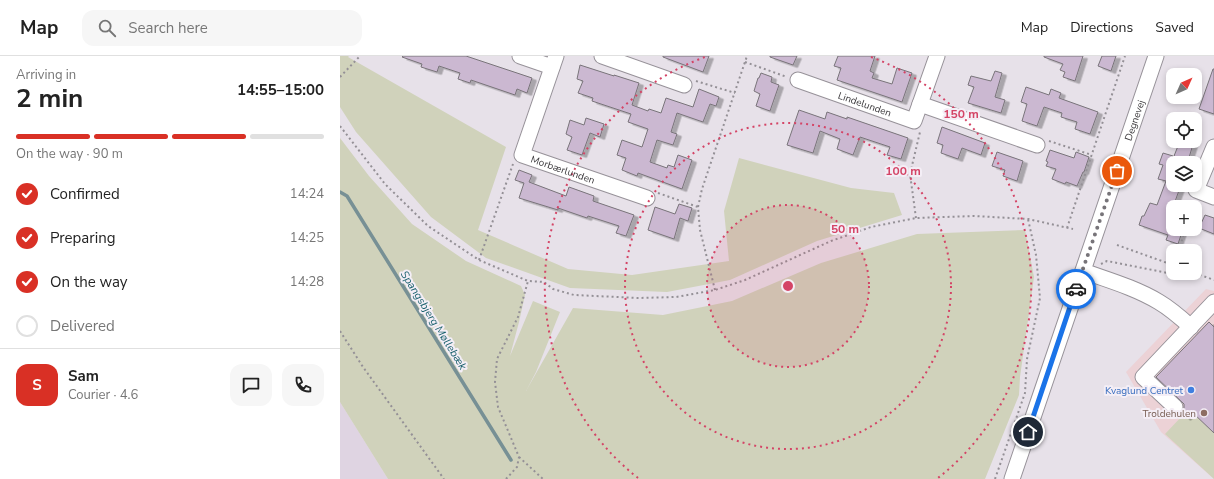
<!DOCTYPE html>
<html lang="en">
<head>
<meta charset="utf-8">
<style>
	body { margin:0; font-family:"Nunito Sans",sans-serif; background:#f6f6f6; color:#222; height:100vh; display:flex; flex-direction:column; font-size:15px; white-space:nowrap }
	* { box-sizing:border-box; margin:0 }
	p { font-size:13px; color:#767676 }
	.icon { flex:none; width:22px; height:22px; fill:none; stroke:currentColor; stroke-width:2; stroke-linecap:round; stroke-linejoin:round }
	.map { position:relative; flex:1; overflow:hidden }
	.side { display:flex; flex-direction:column; background:#fff; width:340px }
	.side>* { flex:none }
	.needle { width:26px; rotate:45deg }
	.fabs { position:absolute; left:826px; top:12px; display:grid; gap:8px }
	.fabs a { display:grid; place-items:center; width:36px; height:36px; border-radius:8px; background:#fff; box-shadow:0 2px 6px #0003; font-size:20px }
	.pin { position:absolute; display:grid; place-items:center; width:34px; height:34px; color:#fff; margin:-17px; border:2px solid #fff; border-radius:50%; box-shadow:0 1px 4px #0007 }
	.courier { position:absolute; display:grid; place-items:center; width:40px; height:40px; margin:-20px; border:3px solid #1a73e8; border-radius:50%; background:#fff; color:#222; box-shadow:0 1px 5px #0007 }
	.head em { font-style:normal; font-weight:700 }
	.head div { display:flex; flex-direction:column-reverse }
	.head { display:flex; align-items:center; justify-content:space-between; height:68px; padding:0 16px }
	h1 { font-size:26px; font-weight:700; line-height:30px }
	.bar { display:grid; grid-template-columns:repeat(4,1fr); gap:6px 4px; align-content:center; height:48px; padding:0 16px }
	.bar i { height:5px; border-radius:3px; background:#e0e0e0 }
	.bar .current { background:#d93025 }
	.bar p { grid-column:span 4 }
	.line { display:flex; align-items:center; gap:10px; padding:0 16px; border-top:1px solid #e0e0e0 }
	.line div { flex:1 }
	.round { display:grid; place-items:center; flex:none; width:42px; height:42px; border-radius:12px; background:#f6f6f6 }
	ol { padding:0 16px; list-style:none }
	li { display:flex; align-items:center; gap:12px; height:44px }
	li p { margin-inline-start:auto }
	li .icon { padding:4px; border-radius:50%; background:#d93025; color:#fff; stroke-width:4 }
	li:last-child { color:#767676 }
	li i { width:22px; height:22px; border:2px solid #e0e0e0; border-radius:50% }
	header { display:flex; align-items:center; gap:24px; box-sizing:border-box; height:56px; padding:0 20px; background:#fff; border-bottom:1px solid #e0e0e0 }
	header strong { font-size:19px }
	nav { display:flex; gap:22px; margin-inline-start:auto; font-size:14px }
	.search { width:280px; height:36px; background:#f6f6f6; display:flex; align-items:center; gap:10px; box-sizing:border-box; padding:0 14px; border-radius:12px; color:#767676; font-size:15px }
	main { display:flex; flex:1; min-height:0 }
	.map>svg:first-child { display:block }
	.commercial { fill:#ecd2d6 }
	.built { fill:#dfd4e2 }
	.green { fill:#d0d2bb }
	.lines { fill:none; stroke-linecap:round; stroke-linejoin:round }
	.stream { stroke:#779095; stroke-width:3.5 }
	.building { fill:#cbb8d1; stroke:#79747a; filter:url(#shadow) }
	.minor-casing { stroke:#979299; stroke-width:17 }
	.path { stroke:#949096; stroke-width:2; stroke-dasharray:2 3; stroke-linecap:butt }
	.minor { stroke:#fff; stroke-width:15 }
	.done { stroke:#777479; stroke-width:4; stroke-dasharray:0 7.2 }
	.route { stroke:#1a73e8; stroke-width:5 }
	.ring { fill:none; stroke:#d44466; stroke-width:2; stroke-dasharray:2 4 }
	.shop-dot { fill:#3f7fe0; stroke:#f4eef6; stroke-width:1.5 }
	.education-dot { fill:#8d6e63; stroke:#f4eef6; stroke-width:1.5 }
	.labels { text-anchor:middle; stroke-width:4; stroke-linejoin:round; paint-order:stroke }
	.street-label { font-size:10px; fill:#3b393c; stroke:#f4eef6 }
	.shop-label { font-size:10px; fill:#366cbe; stroke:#f4eef6; text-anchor:end }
	.education-label { font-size:10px; fill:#785e54; stroke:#f4eef6; text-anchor:end }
	.water-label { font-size:11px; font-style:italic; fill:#165f6b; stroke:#f4eef6 }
	.centre { fill:#d44466; stroke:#f4eef6; stroke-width:2 }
	.ring-label { font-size:12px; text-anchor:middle; font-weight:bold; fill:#d44466; stroke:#f4eef6; stroke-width:4; stroke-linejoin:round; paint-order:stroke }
</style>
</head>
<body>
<header>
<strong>Map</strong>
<div class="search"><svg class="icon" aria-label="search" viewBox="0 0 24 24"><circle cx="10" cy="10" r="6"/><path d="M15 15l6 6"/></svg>Search here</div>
<nav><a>Map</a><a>Directions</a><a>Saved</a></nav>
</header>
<main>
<section class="side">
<div class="head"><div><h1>2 min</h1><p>Arriving in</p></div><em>14:55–15:00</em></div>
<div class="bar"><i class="current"></i><i class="current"></i><i class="current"></i><i></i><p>On the way · 90 m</p></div>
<ol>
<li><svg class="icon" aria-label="check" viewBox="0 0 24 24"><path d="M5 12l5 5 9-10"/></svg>Confirmed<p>14:24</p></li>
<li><svg class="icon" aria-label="check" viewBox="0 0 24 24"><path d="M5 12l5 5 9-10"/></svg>Preparing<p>14:25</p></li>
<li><svg class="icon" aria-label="check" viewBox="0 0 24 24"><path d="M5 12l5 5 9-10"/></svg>On the way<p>14:28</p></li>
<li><i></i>Delivered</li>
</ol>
<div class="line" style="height:72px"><b class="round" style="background:#d93025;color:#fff">S</b><div><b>Sam</b><p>Courier · 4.6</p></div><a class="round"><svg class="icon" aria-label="chat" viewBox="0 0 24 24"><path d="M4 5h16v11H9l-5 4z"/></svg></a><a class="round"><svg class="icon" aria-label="phone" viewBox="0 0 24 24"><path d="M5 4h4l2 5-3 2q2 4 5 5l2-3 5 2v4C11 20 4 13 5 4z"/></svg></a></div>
</section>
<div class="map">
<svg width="874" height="423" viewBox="0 0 874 423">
	<defs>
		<filter id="shadow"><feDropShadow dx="4.5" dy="2.5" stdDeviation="0" flood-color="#0004"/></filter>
	</defs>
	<rect width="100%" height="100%" fill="#e7e1e9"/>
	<path class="commercial" d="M866,233L874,235V423L821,376L786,316Z"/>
	<path class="built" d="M0,346L48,423H0Z"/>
	<path class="green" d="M0,0H9L8,1L166,91L138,174L228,213L292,219L389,205L384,155L399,102L511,132L554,137L562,159L477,185L390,224L327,236L230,232L146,202L91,161L16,76L0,51Z
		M0,82L29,120L72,168L126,205L181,230L185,239L179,266L170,300L193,245L220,256L196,316L186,335L233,252L323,259L392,245L481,207L577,178L685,174L694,221L680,321L679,339L645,423H48L0,346Z
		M852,356L874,377V423L825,378L843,359Z"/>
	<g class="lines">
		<path class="stream" d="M0,136L7,140L171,404"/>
	</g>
	<path class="building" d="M63,0H126L192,22L187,37L177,33L175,39L131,24L130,27L118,23L120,17L99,10L97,16L81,11L82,8L62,1Z
		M323,0H369L363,16L323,1Z
		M430,0H457L453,9L430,1Z
		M498,0H535L530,15L534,17L532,22L552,28L557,12L572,17L562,46L497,24L501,12L494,10Z
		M704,0H743L735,25L723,21L725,16L720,14L723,8L704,1Z
		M762,0H776L771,15L758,10Z
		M240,9L274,20V19L299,27L292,49L308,55L309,53L321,57L326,42L353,51L359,33L379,41L376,50L370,48L363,66L337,57L331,76L337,78L333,89L317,84L310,106L327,112L328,109L334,111L338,99L352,104L342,133L298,117L297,120L282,114L286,102L277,99L282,84L302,91L308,73L288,66L291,58L252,45L253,42L238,37L243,25L237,23Z
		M873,13H874V58L859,53Z
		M655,15L662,17L655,41L665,44L661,57L628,47L634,31L628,29L631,20L651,25Z
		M421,17L432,21L431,26L439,29L430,55L416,50L420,38L414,35L418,22H419Z
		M686,31L709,39L711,33L721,37L719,42L758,56L750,78L735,73L737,66L721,61L722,57L704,51L697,70L682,65L687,48L681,46Z
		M459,54L485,63L487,56L507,63V61L568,82L561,103L547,99L550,91L520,81L513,99L497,93L500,83L480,75L473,97L447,89Z
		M246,62L264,68L260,81L250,77L242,99L227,94L232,81L226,78L230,64L244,69Z
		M602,71L645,87L641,99L622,92L618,103L601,97L603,89L597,87Z
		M840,85H854L848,105L834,100Z
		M710,94L734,102L736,96L749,101L744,116H743L737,130L726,126L725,128L712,123L716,113L706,110L708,106L706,105Z
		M657,96L683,105L677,125L663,120L665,114L652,110Z
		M823,97L833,100V129H841L833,151V173H843L838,188L826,184L828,179L799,169L802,160H804L810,147L817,149L826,125L818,123L823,109L819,108Z
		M179,114L192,119L189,126L226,140L229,131L254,140L253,145L294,159L286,180L276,177L279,170L248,160L247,162L218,152V154L179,142L184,127L175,124Z
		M339,148L352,152L348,165L340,162L334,183L308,174L315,151L335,158Z
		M865,159L874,162V178L859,172Z
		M869,266L874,271V377L852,356L846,362L841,357L844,353V348L841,345L816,321Z"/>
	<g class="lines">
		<defs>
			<g id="minor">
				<path d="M180,0L212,11"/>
				<path id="s1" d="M216,0L182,99L307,142"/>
				<path d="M262,0L344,29"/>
				<path id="s2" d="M458,24L574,65L597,0"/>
				<path d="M580,48L697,89"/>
				<path d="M874,91L856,134L874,141"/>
				<path d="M743,215C768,224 796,232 819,246C831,253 841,262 851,271"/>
				<path d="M835,351L803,321L874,246"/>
				<path id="s3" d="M672,423L816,0"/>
			</g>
		</defs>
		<use href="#minor" class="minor-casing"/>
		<path class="path" d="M405,6L447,21
			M0,21L20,0
			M356,25L395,37
			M0,70L45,128L88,170L139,204L188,225L204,226L213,233L234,239L298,242L336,241L375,234L405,224L491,185L531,171L576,162L634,160L688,163L733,173
			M709,85L752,99
			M318,137L358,151
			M576,162L570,118L580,76
			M727,172L785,0
			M777,189L833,209
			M839,195L845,173
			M139,204L173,108
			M761,208L767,205L833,218L852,217
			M855,217L874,224
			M375,234L360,174L358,151L362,133L407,0
			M0,275L23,311L104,423
			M179,401L203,423
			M166,423L177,411L179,401L158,351L155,326L157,303L178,261L188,225
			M655,423L685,337L687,303L700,242L696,199L688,163"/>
		<use href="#minor" class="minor"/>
	</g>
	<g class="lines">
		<path class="done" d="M736,233L777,115"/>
		<path class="route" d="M688,376L736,233"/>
	</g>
	<circle cx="448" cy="230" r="81" fill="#d44466" fill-opacity=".12"/>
	<g class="ring">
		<circle cx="448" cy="230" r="81"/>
		<circle cx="448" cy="230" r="163"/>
		<path d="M298 422A244 244 0 0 1 365 1M531 1A244 244 0 0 1 598 422"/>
	</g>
	<circle class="shop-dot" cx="851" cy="334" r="4"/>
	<circle class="education-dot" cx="864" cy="357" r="4"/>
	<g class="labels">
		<g class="street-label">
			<text dy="4" stroke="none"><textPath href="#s2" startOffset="71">Lindelunden</textPath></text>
			<text dy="4" stroke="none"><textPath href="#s3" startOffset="379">Degnevej</textPath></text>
			<text dy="4" stroke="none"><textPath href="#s1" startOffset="148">Morbærlunden</textPath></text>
		</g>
		<g class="shop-label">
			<text x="843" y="338">Kvaglund Centret</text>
		</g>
		<g class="education-label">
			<text x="856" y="361">Troldehulen</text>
		</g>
		<g class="water-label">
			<text transform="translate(94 264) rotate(58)" y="4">Spangsbjerg Møllebæk</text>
		</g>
	</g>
	<circle cx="448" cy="230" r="6" class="centre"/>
	<g class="ring-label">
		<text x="621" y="62">150 m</text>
		<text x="563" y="119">100 m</text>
		<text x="505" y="177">50 m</text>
	</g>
</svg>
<div class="fabs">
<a><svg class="needle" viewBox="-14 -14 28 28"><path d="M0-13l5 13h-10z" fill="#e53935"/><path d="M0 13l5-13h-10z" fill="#767676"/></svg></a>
<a><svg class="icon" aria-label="locate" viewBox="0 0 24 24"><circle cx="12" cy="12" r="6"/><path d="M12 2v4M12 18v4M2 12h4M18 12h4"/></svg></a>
<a><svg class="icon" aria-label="layers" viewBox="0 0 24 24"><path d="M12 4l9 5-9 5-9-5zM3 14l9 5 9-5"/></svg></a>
<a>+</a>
<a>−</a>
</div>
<div class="pin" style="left:777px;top:115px;background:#ea580c"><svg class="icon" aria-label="bag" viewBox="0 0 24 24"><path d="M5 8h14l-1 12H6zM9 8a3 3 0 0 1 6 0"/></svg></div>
<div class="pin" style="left:688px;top:376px;background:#1f2937"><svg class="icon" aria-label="home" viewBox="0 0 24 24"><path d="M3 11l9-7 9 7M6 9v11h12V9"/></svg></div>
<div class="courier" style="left:736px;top:233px"><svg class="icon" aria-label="car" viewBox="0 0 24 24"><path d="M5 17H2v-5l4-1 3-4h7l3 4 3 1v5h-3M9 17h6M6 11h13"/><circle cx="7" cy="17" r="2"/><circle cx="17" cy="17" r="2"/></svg></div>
</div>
</main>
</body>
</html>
